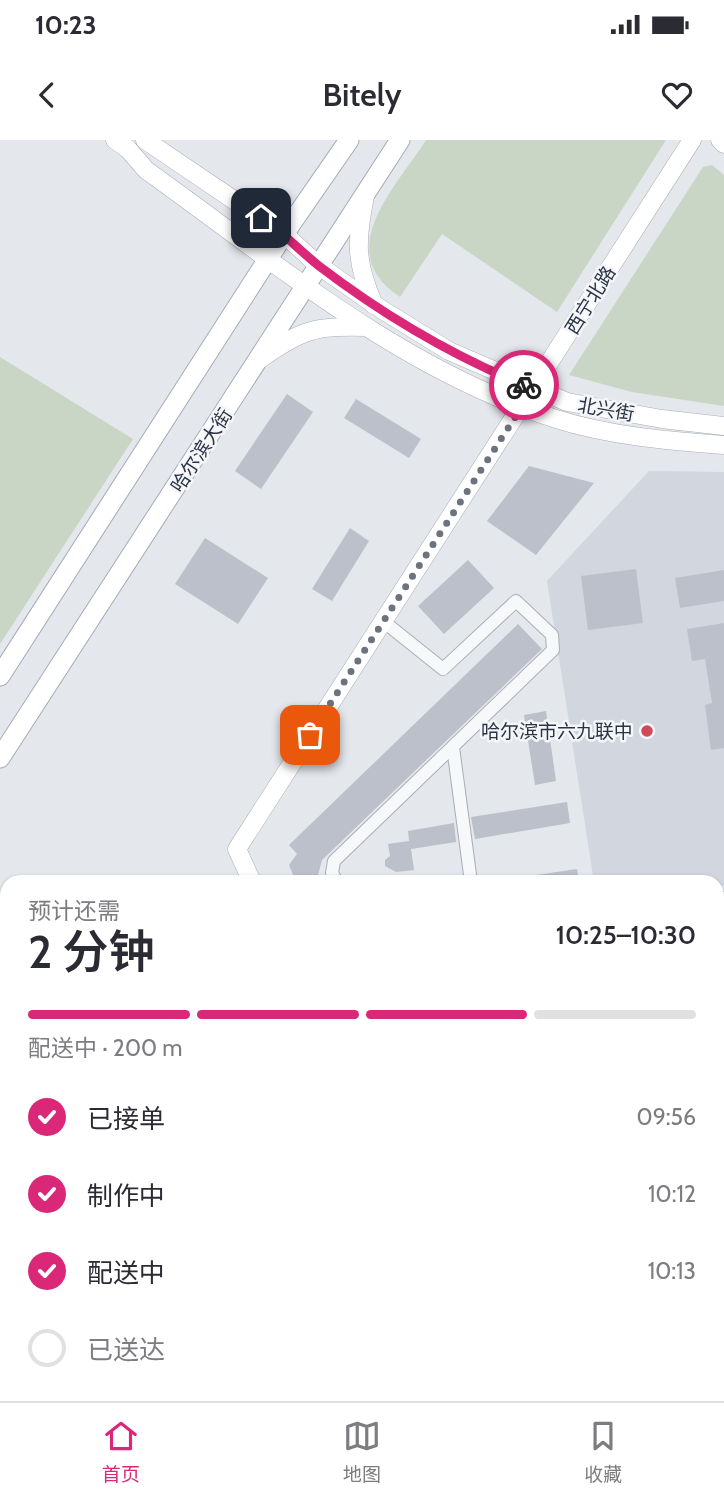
<!DOCTYPE html>
<html lang="zh">
<head>
<meta charset="utf-8">
<style>
	body { margin:0; font-family:Cabin,"Noto Sans SC",sans-serif; background:#f2f2f3; color:#2b2b33; height:100vh; display:flex; flex-direction:column; font-size:26px; white-space:nowrap }
	* { box-sizing:border-box; margin:0 }
	p { font-size:23px; color:#7c7c81 }
	.icon { flex:none; width:38px; height:38px; fill:none; stroke:currentColor; stroke-width:2; stroke-linecap:round; stroke-linejoin:round }
	.map { position:relative; flex:1; overflow:hidden }
	.details { position:absolute; left:0px; top:735px; width:724px; height:527px; display:flex; flex-direction:column; background:#fff; border-radius:21px 21px 0 0; box-shadow:0 2px 5px #0004 }
	.details>* { flex:none }
	.pin { position:absolute; display:grid; place-items:center; width:60px; height:60px; color:#fff; margin:-30px; border-radius:14px; box-shadow:0 4px 10px #0006 }
	.courier { position:absolute; display:grid; place-items:center; width:70px; height:70px; margin:-35px; border:5px solid #db2777; border-radius:50%; background:#fff; color:#222; box-shadow:0 2px 9px #0007 }
	.headline em { font-style:normal; font-weight:600 }
	.headline div { display:flex; flex-direction:column-reverse }
	.headline { display:flex; align-items:center; justify-content:space-between; height:119px; padding:0 28px }
	h1 { font-size:46px; font-weight:600; line-height:52px }
	.bar { display:grid; grid-template-columns:repeat(4,1fr); gap:10px 7px; align-content:center; height:84px; padding:0 28px }
	.bar i { height:9px; border-radius:5px; background:#e1e1e2 }
	.bar .active { background:#db2777 }
	.bar p { grid-column:span 4 }
	ol { padding:0 28px; list-style:none }
	li { display:flex; align-items:center; gap:21px; height:77px }
	li p { margin-inline-start:auto }
	li .icon { padding:7px; border-radius:50%; background:#db2777; color:#fff; stroke-width:4 }
	li:last-child { color:#7c7c81 }
	li i { width:38px; height:38px; border:4px solid #e1e1e2; border-radius:50% }
	.status { display:flex; justify-content:space-between; align-items:center; height:49px; padding:0 35px; background:#fff; direction:ltr }
	.status svg { height:19px; fill:currentColor }
	header { display:flex; justify-content:space-between; align-items:center; height:91px; padding:0 28px; background:#fff; font-size:32px; font-weight:600 }
	.tab-bar { display:flex; justify-content:space-around; align-items:center; height:98px; border-top:2px solid #e1e1e2; background:#fff; font-size:19px; color:#7c7c81 }
	.tab-bar a { display:grid; justify-items:center; gap:4px }
	.tab-bar .active { color:#db2777 }
	.map>svg:first-child { display:block }
	.built { fill:#d2d6de }
	.green { fill:#c9d6c5 }
	.building { fill:#bbc0ca }
	.lines { fill:none; stroke-linecap:round; stroke-linejoin:round }
	.street-casing { stroke:#a9aeb7; stroke-width:14 }
	.secondary-casing { stroke:#a9aeb7; stroke-width:19 }
	.primary-casing { stroke:#a3abb8; stroke-width:21 }
	.street { stroke:#f7f8fa; stroke-width:12 }
	.secondary { stroke:#fff; stroke-width:18 }
	.primary { stroke:#fff; stroke-width:19 }
	.done { stroke:#6c737f; stroke-width:7; stroke-dasharray:0 12.6 }
	.route { stroke:#db2777; stroke-width:9 }
	.poi-dot { fill:#d1495b; stroke:#f4f6f9; stroke-width:2.5 }
	.labels { text-anchor:middle; stroke-width:5; stroke-linejoin:round; paint-order:stroke }
	.street-label { font-size:19px; fill:#2b3445; stroke:#f4f6f9 }
	.poi-label { font-size:19px; fill:#2b3445; stroke:#f4f6f9; text-anchor:end }
</style>
</head>
<body>
<div class="status"><b>10:23</b><svg viewBox="0 0 49 12"><path d="M0 12V9h3v3zM5 12V6h3v6zM10 12V3h3v9zM15 12V0h3v12zM26 1h20v11H26zM47 4h2v5h-2z"/></svg></div>
<header><svg class="icon" aria-label="back" viewBox="0 0 24 24"><path d="M15 5l-7 7 7 7"/></svg>Bitely<svg class="icon" aria-label="heart" viewBox="0 0 24 24"><path d="M12 20l-8-8c-3-5 5-10 8-4 3-6 11-1 8 4z"/></svg></header>
<div class="map">
<svg width="724" height="1261" viewBox="0 0 724 1261">
	<rect width="100%" height="100%" fill="#e4e7ec"/>
	<path class="built" d="M649,331L724,332V745L718,746V742H594L547,441Z"/>
	<path class="green" d="M426,0H666L557,172L442,94L400,157C331,112 395,48 426,0Z
		M712,25L724,35V266L632,252L569,235L703,27Z
		M0,217L133,299L0,504Z
		M0,976L7,980V1255H84L78,1261H0Z"/>
	<path class="building" d="M287,254L313,272L261,349L235,331Z
		M356,259L421,299L409,318L344,278Z
		M529,326L594,343L536,415L487,381Z
		M350,388L369,401L332,461L312,449Z
		M205,398L268,438L238,484L175,444Z
		M468,420L494,448L444,494L418,466Z
		M636,429L643,483L588,490L581,436Z
		M724,430V461L680,468L675,438Z
		M724,483V608L711,610L705,565L712,563L705,519L692,521L687,489Z
		M518,484L542,509L322,720L318,735L323,742H283L293,735L289,725L297,714L289,705Z
		M546,571L556,641L535,645L524,575Z
		M567,662L570,683L475,699L471,677Z
		M454,683L456,702L411,709L414,730L396,732L385,726V720L390,716L388,704L409,701L408,691Z
		M577,729L579,742H523V737Z"/>
	<g class="lines">
		<defs>
			<path id="street" d="M453,607L471,742
				M337,742L332,733L334,721L553,510L552,495L516,461L443,529L383,481
				M718,759L724,758"/>
			<path id="secondary" d="M115,0L128,9L146,30C276,123 402,230 556,279C610,296 669,301 724,305
				M145,0L284,94L318,125L381,169L449,211L567,262L662,279L724,286
				M720,0L724,4
				M365,56C356,101 355,122 374,165
				M260,219C303,189 314,186 366,187
				M252,742L237,709L692,0
				M106,1261L113,1255
				M160,1261L167,1255"/>
			<path id="primary" d="M0,536L284,94L349,0
				M0,618L400,0
				M0,911L7,915
				M0,955L7,960
				M718,986L724,985
				M718,1029L724,1028"/>
		</defs>
		<use href="#street" class="street-casing"/>
		<use href="#secondary" class="secondary-casing"/>
		<use href="#primary" class="primary-casing"/>
		<use href="#street" class="street"/>
		<use href="#secondary" class="secondary"/>
		<use href="#primary" class="primary"/>
	</g>
	<g class="lines">
		<path class="done" d="M310,595L534,248L524,245"/>
		<path class="route" d="M261,78C283,92 299,110 319,126C382,174 451,215 524,245"/>
	</g>
	<circle class="poi-dot" cx="647" cy="591" r="7"/>
	<g class="labels">
		<g class="street-label">
			<text transform="translate(590 160) rotate(-58)" y="7">西宁北路</text>
			<text transform="translate(606 269) rotate(10)" y="7">北兴街</text>
			<text transform="translate(201 310) rotate(-57)" y="7">哈尔滨大街</text>
		</g>
		<g class="poi-label">
			<text x="633" y="598">哈尔滨市六九联中</text>
		</g>
	</g>
</svg>
<div class="pin" style="left:310px;top:595px;background:#ea580c"><svg class="icon" aria-label="bag" viewBox="0 0 24 24"><path d="M5 8h14l-1 12H6zM9 8a3 3 0 0 1 6 0"/></svg></div>
<div class="pin" style="left:261px;top:78px;background:#1f2937"><svg class="icon" aria-label="home" viewBox="0 0 24 24"><path d="M3 11l9-7 9 7M6 9v11h12V9"/></svg></div>
<div class="courier" style="left:524px;top:245px"><svg class="icon" aria-label="bike" viewBox="0 0 24 24"><circle cx="6" cy="16" r="4"/><circle cx="18" cy="16" r="4"/><path d="M6 16l4-8h5l3 8M10 8l3 8H6M13 5h3"/></svg></div>
<section class="details">
<div class="headline"><div><h1>2 分钟</h1><p>预计还需</p></div><em>10:25–10:30</em></div>
<div class="bar"><i class="active"></i><i class="active"></i><i class="active"></i><i></i><p>配送中 · 200 m</p></div>
<ol>
<li><svg class="icon" aria-label="check" viewBox="0 0 24 24"><path d="M5 12l5 5 9-10"/></svg>已接单<p>09:56</p></li>
<li><svg class="icon" aria-label="check" viewBox="0 0 24 24"><path d="M5 12l5 5 9-10"/></svg>制作中<p>10:12</p></li>
<li><svg class="icon" aria-label="check" viewBox="0 0 24 24"><path d="M5 12l5 5 9-10"/></svg>配送中<p>10:13</p></li>
<li><i></i>已送达</li>
</ol>
</section>
</div>
<nav class="tab-bar">
<a class="active"><svg class="icon" aria-label="home" viewBox="0 0 24 24"><path d="M3 11l9-7 9 7M6 9v11h12V9"/></svg>首页</a>
<a><svg class="icon" aria-label="map" viewBox="0 0 24 24"><path d="M3 6l6-2 6 2 6-2v14l-6 2-6-2-6 2zM9 4v14M15 6v14"/></svg>地图</a>
<a><svg class="icon" aria-label="saved" viewBox="0 0 24 24"><path d="M7 4h10v16l-5-4-5 4z"/></svg>收藏</a>
</nav>
</body>
</html>
